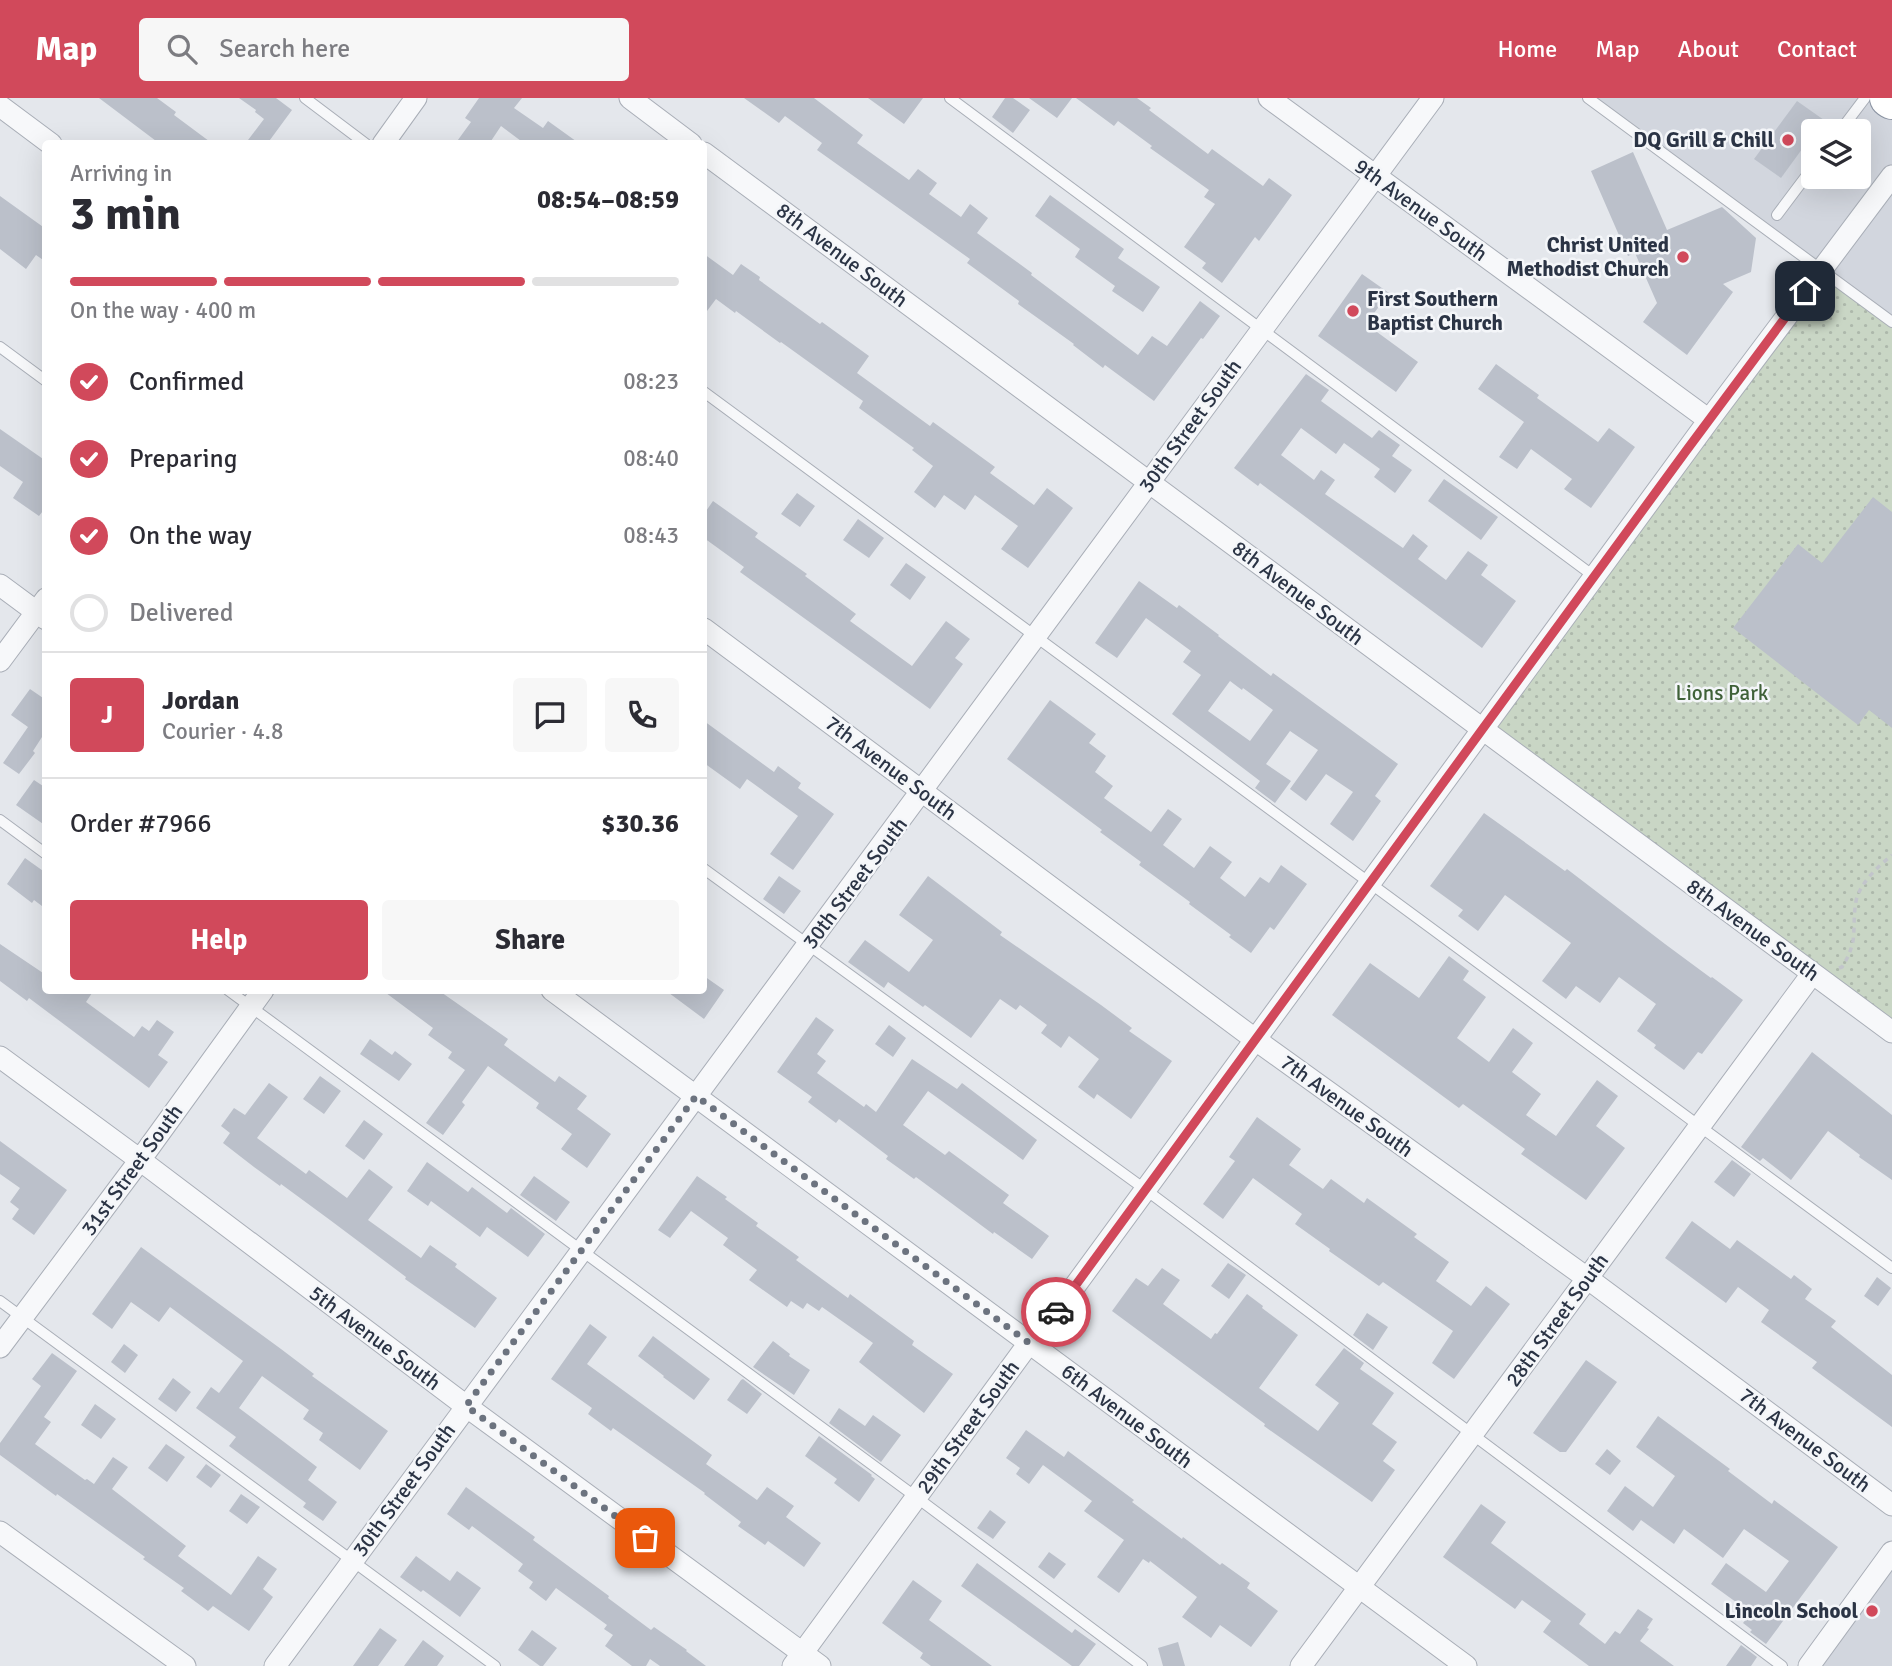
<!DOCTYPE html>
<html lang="en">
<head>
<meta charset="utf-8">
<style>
	body { margin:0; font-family:Signika,sans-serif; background:#f7f7f7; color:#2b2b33; height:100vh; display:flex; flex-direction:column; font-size:26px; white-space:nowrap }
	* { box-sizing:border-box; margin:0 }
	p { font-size:23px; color:#7c7c81 }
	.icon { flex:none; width:38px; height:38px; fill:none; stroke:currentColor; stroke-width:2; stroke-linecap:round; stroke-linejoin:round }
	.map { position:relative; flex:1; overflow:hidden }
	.panel { position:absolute; left:42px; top:42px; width:665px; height:854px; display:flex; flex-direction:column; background:#fff; border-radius:7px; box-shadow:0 7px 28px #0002 }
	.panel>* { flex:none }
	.buttons { position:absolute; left:1801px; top:21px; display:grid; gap:14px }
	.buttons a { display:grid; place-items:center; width:70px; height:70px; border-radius:7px; background:#fff; box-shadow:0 7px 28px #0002; font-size:35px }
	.pin { position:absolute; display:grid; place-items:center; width:60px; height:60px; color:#fff; margin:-30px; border-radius:14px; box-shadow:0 4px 10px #0006 }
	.courier { position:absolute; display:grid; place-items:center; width:70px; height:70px; margin:-35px; border:5px solid #d1495b; border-radius:50%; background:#fff; color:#222; box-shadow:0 2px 9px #0007 }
	.headline em { font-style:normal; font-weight:700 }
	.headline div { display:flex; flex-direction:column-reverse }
	.headline { display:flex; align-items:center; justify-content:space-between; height:119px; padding:0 28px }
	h1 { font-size:46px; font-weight:700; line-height:52px }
	.bar { display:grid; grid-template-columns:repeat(4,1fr); gap:10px 7px; align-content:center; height:84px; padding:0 28px }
	.bar i { height:9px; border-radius:5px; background:#e1e1e2 }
	.bar .current { background:#d1495b }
	.bar p { grid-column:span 4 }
	.line { display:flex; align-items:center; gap:18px; padding:0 28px; border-top:2px solid #e1e1e2 }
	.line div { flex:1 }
	.round { display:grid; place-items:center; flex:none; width:74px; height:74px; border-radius:7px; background:#f7f7f7 }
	ol { padding:0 28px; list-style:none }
	li { display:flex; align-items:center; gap:21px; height:77px }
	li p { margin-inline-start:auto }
	li .icon { padding:7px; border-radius:50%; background:#d1495b; color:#fff; stroke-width:4 }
	li:last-child { color:#7c7c81 }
	li i { width:38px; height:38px; border:4px solid #e1e1e2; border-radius:50% }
	.cta { display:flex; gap:14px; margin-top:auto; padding:14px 28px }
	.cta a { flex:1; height:80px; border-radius:7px; background:#d1495b; color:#fff; font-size:28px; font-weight:700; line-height:80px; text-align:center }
	.cta a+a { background:#f7f7f7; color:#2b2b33 }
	header { display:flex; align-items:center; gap:42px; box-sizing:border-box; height:98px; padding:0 35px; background:#d1495b; color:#fff }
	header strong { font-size:33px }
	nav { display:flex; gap:38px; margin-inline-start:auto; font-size:24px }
	.search { width:490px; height:63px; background:#f7f7f7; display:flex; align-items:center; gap:18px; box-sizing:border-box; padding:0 24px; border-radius:7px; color:#7c7c81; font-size:26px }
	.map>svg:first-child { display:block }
	.built { fill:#d2d6de; fill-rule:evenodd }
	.park { fill:url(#park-dots) }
	.building { fill:#bbc0ca; fill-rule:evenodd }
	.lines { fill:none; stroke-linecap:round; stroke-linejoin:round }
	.lane-casing { stroke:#a9aeb7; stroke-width:12 }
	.street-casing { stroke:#a9aeb7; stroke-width:23 }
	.highway-casing { stroke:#8b94a3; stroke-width:40 }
	.path { stroke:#c2c5cb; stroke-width:3.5; stroke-dasharray:5 5; stroke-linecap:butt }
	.lane { stroke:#f7f8fa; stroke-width:10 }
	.street { stroke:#f7f8fa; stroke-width:21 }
	.highway { stroke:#fff; stroke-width:38 }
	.done { stroke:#6c737f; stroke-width:7; stroke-dasharray:0 12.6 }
	.route { stroke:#d1495b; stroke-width:9 }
	.poi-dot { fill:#d1495b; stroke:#f4f6f9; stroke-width:2.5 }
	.labels { text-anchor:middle; stroke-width:5; stroke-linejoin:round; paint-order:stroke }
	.poi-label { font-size:21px; font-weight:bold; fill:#2b3445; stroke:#f4f6f9; text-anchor:end }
	.street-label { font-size:21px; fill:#2b3445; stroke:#f4f6f9 }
	.park-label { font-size:21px; fill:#3f6138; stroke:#f4f6f9 }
</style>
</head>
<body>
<header>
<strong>Map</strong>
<div class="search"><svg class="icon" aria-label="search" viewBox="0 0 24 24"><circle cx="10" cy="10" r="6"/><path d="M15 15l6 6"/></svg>Search here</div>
<nav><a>Home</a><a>Map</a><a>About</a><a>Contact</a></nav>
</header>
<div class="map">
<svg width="1892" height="1568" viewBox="0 0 1892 1568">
	<defs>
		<pattern id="park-dots" width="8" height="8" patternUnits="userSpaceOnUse" patternTransform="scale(1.75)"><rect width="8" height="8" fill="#c9d6c5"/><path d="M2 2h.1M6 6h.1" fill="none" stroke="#adb8ab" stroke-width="1.8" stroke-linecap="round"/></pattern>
	</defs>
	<rect width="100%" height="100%" fill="#e4e7ec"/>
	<path class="built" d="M1588,0H1889L1892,2V225ZM1813,33H1858V79H1813Z
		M1892,1458V1568H1810Z"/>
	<path class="park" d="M1822,172L1892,225V933L1483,632Z"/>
	<path class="building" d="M99,0H157L176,14L174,17L213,46H160Z
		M239,0H276L292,12L267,46H245L264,21L255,14L256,12Z
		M479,0H522L514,10L543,30L548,23L580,46H525L501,28L489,46H455L471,24L465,20Z
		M744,0H814L863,37L857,45L909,82L918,71L937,85L929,96L961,119L970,106L988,120L977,135L1032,175L1031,177L1138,257L1152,238L1167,248L1200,203L1220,218L1203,241L1201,240L1154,303L1105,267L1103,270L1073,247L1074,246L1018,206L1019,203L967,165L970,161L817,52L822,45L785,18L779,25Z
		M868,0H923L904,26Z
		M1005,0H1013L1030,12L1013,35L992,19Z
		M1029,0H1072L1057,20Z
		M1076,0H1137L1151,10L1149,12L1208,56L1212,51L1263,88L1269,80L1292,97L1259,143L1255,139L1222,185L1202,170L1206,165L1184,149L1215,106L1204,99L1209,92L1150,50L1152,48L1118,23L1114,28Z
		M1797,3L1824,22L1815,33H1813V36L1781,80L1754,61Z
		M1633,54L1667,132L1722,109L1756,140L1751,174L1723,186L1733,194L1687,257L1643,224L1657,205L1635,155L1628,158L1591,73Z
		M1050,97L1124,151L1118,160L1160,189L1143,214L1112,193L1115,188L1075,159L1080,151L1035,118Z
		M0,98L46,131V164L36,157L26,171L0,151Z
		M704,156L733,177L741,166L760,179L759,182L820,226L822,224L869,258L857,275L930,328L933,324L995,369L990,375L1034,407L1047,390L1073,410L1028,470L1001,451L1018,428L975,397L965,412L944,397L935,410L914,394L933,368L912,352L914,350L859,310L863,303L781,244L780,245L736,213L735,215L716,201L704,217Z
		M1362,176L1389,195L1366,226L1418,264L1396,294L1318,238Z
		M1496,266L1539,297L1537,300L1598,344L1609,330L1635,349L1591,410L1564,391L1572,381L1531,351L1517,371L1499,359L1524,324L1478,291Z
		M1306,276L1329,292L1321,303L1372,340L1379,332L1400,347L1392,358L1412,372L1395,395L1374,379L1380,371L1344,345L1336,356L1301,330L1281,357L1314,382L1321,372L1335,382L1325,396L1403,450L1413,436L1428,448L1418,461L1446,482L1468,453L1488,467L1481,477L1516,503L1482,550L1260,385L1258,388L1234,370Z
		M0,331L46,363V409L39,418L13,400L23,384L0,368Z
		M1444,381L1498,419L1481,442L1428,403Z
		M797,395L815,408L800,429L781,416Z
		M1873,399L1892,414V630L1869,612L1858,627L1733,530L1798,446L1822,465Z
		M713,403L758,435L755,439L807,476L805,478L856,516L850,523L912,568L946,523L970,541L955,560L963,566L930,611L740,474L744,469L704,440V416Z
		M858,421L884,440L869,460L843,442Z
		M906,465L926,479L910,502L890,487Z
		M1139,483L1177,510L1179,507L1219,537L1218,538L1271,578L1273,575L1398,666L1375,698L1381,703L1353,743L1330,726L1353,694L1326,676L1306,703L1290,691L1318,652L1290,633L1266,666L1291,683L1275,705L1255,690L1260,683L1172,616L1201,577L1183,564L1191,553L1146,520L1117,560L1095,545ZM1230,583L1242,592L1243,590L1273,612L1250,643L1208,613Z
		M30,591L46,602V642L42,639L33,653L35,655L19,676L3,665L28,629L11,617Z
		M1050,602L1096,636L1089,645L1106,658L1095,674L1113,688L1104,700L1151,734L1168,711L1182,721L1163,747L1194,770L1210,748L1232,764L1220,780L1245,799L1260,779L1269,785L1281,767L1307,786L1274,832L1270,829L1251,855L1229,839L1231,837L1189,806L1190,804L1139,767L1141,764L1100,734L1102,732L1007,661Z
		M704,623L774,674L778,668L801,685L798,690L834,716L793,772L770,756L798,718L747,681L740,691L704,665Z
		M34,682L46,690V728L16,707Z
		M1484,715L1565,773L1567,771L1665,846L1711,880L1712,879L1743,902L1702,956L1698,954L1684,972L1654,950L1656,947L1637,933L1656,906L1619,879L1600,905L1576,888L1566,901L1542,883L1571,845L1505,797L1478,833L1458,818L1463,812L1430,788Z
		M25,760L46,775V811L34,802L32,805L7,786Z
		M779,778L801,793L784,816L763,801Z
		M928,778L1002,834L1000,837L1101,907L1132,930L1129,933L1172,963L1131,1021L1097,996L1094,1001L1078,989L1099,961L1069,938L1061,950L1041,935L1047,927L1020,907L1016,912L1000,901L971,940L925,907L923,909L888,884L884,890L848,864L865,842L909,874L933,842L899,817Z
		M0,846L46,877V892H94L86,904L134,939L142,928L149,933L157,922L174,934L158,957L168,964L149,990L29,900L27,903L0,883Z
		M1449,858L1469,873L1463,882L1486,899L1457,940L1489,964L1513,930L1533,945L1512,974L1541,996L1526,1017L1556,1038L1597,982L1618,998L1596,1028L1625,1050L1586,1102L1521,1056L1525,1051L1463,1006L1459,1010L1332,917L1370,865L1419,900Z
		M704,878L724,892L704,921L665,892H704Z
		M382,892H438L508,941L504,947L555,984L559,978L587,998L577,1011L611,1036L587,1070L561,1051L572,1036L536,1010L539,1005L488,968L462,1004L465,1007L443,1037L426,1025L465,972L448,960L452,954L428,937L433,930Z
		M816,919L834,932L817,956L826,963L817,975L864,1009L866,1006L876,1014L912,961L957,991L962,985L1037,1042L1023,1062L928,993L903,1027L945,1057L949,1053L1009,1097L1003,1105L1049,1138L1032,1161L994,1134L993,1136L916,1079L914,1081L886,1061L888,1058L839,1021L836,1025L808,1004L812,999L777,974Z
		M889,927L906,940L893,959L875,946Z
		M370,941L392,957L395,953L412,966L399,983L360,956Z
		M1812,954L1892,1017V1082L1859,1059L1860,1057L1828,1033L1791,1082L1763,1060L1760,1063L1741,1049Z
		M320,978L341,993L324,1016L303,1001Z
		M269,985L288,999L257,1040L306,1076L309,1072L347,1100L369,1071L393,1089L368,1122L421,1160L430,1147L457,1166L455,1169L497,1200L475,1230L405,1181L406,1179L330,1122L281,1086L280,1088L254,1069L223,1045L230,1035L221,1028L234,1010L245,1017Z
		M1257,1019L1301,1051L1289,1067L1323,1091L1331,1081L1364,1105L1367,1100L1417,1136L1414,1139L1449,1164L1436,1183L1471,1208L1486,1188L1510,1206L1454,1281L1432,1265L1453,1233L1383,1184L1379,1188L1329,1153L1330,1151L1295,1126L1302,1116L1253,1080L1223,1121L1203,1106L1235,1063L1229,1059Z
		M364,1022L383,1036L364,1062L345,1048Z
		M0,1043L67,1092L34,1137L12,1121L19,1111L10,1104L20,1090L0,1076Z
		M1732,1062L1751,1076L1734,1099L1714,1084Z
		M427,1064L468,1094L472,1089L507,1115L511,1110L545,1136L528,1159L487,1129L480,1139L431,1103L428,1108L407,1093Z
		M534,1078L570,1104L556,1123L520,1097Z
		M697,1078L727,1099L725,1101L758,1125L756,1128L799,1159L796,1162L848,1200L850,1196L877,1216L914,1243L912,1247L953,1276L924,1315L859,1264L873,1245L822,1209L819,1213L807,1205L803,1211L791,1203L787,1209L749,1182L757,1172L723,1147L728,1140L691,1113L670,1140L658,1132Z
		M1692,1123L1730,1151L1737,1142L1791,1181L1794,1177L1812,1191L1805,1201L1836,1223L1831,1229L1892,1277V1329L1812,1270L1817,1264L1761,1224L1769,1212L1738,1189L1726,1205L1665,1160Z
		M141,1149L281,1251L314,1276L312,1278L388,1333L360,1372L319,1342L323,1335L303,1321L309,1312L262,1278L239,1310L317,1369L308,1382L337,1404L323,1423L303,1409L306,1405L229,1348L236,1339L196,1310L211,1289L219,1295L243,1263L170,1209L159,1224L131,1204L112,1231L92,1216Z
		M1228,1165L1246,1177L1229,1201L1211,1188Z
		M1162,1170L1180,1182L1163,1206L1211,1241L1215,1235L1217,1236L1247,1196L1263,1208L1262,1210L1298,1237L1259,1290L1318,1333L1339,1305L1315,1287L1344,1250L1364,1265L1360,1271L1394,1295L1372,1326L1397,1344L1383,1363L1395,1372L1372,1404L1264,1328L1265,1326L1112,1213L1136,1180L1148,1188Z
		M1877,1179L1891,1190L1878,1208L1864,1198Z
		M1367,1215L1388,1229L1373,1252L1353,1237Z
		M590,1226L607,1239L587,1266L712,1357L706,1366L757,1402L767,1389L794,1408L786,1419L821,1445L804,1469L768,1443L765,1447L738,1428L741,1424L704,1396L705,1395L613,1330L611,1333L588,1316L592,1310L551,1281Z
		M653,1238L710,1281L694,1302L663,1279L664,1278L638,1258Z
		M773,1243L790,1256L789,1258L810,1272L794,1297L753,1269Z
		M124,1246L138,1257L125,1275L111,1264Z
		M52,1255L77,1273L44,1319L51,1324L35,1346L85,1382L87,1381L94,1386L113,1359L128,1369L112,1391L186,1448L178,1458L231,1497L258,1458L277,1471L263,1491L273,1499L249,1533L213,1508L208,1513L181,1493L184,1490L143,1461L145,1459L57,1396L56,1398L0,1357V1345L41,1288L32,1281Z
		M1586,1262L1617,1284L1566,1354H1560L1533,1335Z
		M173,1280L191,1294L176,1314L158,1301Z
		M743,1281L762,1296L747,1316L727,1302L741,1282Z
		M95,1306L116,1321L101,1341L81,1327Z
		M839,1310L865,1328L873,1317L901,1337L881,1364L829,1325Z
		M1658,1318L1730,1371L1728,1373L1772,1406L1774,1402L1838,1449L1766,1546L1750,1534L1752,1532L1743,1525L1751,1515L1711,1486L1726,1465L1766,1494L1789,1463L1744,1431L1723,1460L1684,1431L1674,1446L1641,1422L1633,1433L1607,1413L1625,1388L1653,1409L1675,1378L1636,1349Z
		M1026,1332L1064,1359L1068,1353L1134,1402L1132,1404L1182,1441L1183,1439L1220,1467L1222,1465L1250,1485L1247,1490L1278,1513L1251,1549L1220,1527L1211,1540L1182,1519L1197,1499L1150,1463L1149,1465L1143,1461L1119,1495L1097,1479L1124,1442L1084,1413L1092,1403L1043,1367L1029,1386L1016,1376L1020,1370L1006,1360Z
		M819,1338L872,1377L871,1378L875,1381L859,1404L834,1385L837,1381L805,1358Z
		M166,1346L185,1359L167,1384L148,1370Z
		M1607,1351L1621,1363L1610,1377L1595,1366Z
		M206,1366L221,1377L211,1390L196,1379Z
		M466,1389L535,1439L533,1442L609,1498L608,1500L651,1532L654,1529L687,1552L686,1553L706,1568H660L650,1561L646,1568H632L605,1548L613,1537L604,1531L607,1527L556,1490L546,1503L529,1490L533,1484L518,1473L523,1466L472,1428L469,1432L447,1416Z
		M241,1396L260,1409L247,1426L229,1413Z
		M1481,1406L1506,1424L1491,1445L1586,1516L1579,1526L1605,1546L1615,1533L1620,1536L1638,1511L1653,1521L1647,1530L1649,1531L1640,1543L1674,1568H1589L1543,1534L1551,1523L1522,1502L1515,1511L1443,1459Z
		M990,1412L1006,1424L993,1441L977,1430Z
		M1049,1454L1066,1466L1054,1481L1038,1469Z
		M416,1458L450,1483L457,1473L481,1490L460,1519L423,1492L421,1494L400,1479Z
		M977,1465L1072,1535L1075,1531L1096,1546L1079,1568H1072L961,1488Z
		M913,1482L942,1503L929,1522L992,1568H931L920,1560L923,1555L882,1525Z
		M380,1530L397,1542L378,1568H353Z
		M532,1532L557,1550L543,1568H540L518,1552Z
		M423,1542L444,1558L437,1568H404Z
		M1178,1544L1185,1568H1163L1158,1550Z
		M1741,1547L1757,1559L1751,1568H1726Z"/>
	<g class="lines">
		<defs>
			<path id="lane" d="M305,0L366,46
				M950,0L1595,479
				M1588,0L1892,224
				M1840,33L1865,0
				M1777,117L1813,69
				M0,249L46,283
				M704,294L1892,1170
				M0,722L46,756
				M704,771L1146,1092L1782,1568
				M228,892L916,1399L1142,1568
				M0,1203L495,1568"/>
			<path id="street" d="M630,0L691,46
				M1269,0L1709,322
				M0,8L51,46
				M383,46L416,0
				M704,55L1892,934
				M0,487L46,521
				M704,531L1256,942L1587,1180L1892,1407
				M0,563L46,501
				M552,892L1466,1568
				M0,959L140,1062L466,1308L820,1568
				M0,1249L140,1062L263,892
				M0,1434L185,1568
				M275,1568L1433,0
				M793,1568L1029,1245L1050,1222L1709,322L1892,78
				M1301,1568L1812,876
				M1809,1568L1892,1454"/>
			<path id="highway" d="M1889,0L1892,2"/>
		</defs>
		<use href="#lane" class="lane-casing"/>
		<use href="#street" class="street-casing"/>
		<use href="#highway" class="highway-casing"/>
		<path class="path" d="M1839,870L1842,869C1847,861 1851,853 1853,843C1855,829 1853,814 1857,799C1863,782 1879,768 1892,757"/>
		<use href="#lane" class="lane"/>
		<use href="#street" class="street"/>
		<use href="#highway" class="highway"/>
	</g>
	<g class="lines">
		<path class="done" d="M645,1440L466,1308L696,998L1029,1245L1056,1214"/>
		<path class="route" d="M1056,1214L1686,353L1805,193"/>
	</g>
	<g class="poi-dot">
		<circle cx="1788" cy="42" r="7"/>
		<circle cx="1683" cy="159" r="7"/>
		<circle cx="1353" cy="213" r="7"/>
		<circle cx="1872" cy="1513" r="7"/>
	</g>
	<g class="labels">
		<g class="poi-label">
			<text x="1774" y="49">DQ Grill &amp; Chill</text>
			<text x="1669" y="154">Christ United<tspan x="1669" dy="24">Methodist Church</tspan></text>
			<text x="1367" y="208" text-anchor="start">First Southern<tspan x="1367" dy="24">Baptist Church</tspan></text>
			<text x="1858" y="1520">Lincoln School</text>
		</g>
		<g class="street-label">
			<text transform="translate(1421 112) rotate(36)" y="7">9th Avenue South</text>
			<text transform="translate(842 157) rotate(37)" y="7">8th Avenue South</text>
			<text transform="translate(1190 328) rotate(-54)" y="7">30th Street South</text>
			<text transform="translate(1298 495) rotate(37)" y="7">8th Avenue South</text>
			<text transform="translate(891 670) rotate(37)" y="7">7th Avenue South</text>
			<text transform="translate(855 785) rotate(-53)" y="7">30th Street South</text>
			<text transform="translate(1753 832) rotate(36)" y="7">8th Avenue South</text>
			<text transform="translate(1347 1008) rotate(36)" y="7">7th Avenue South</text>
			<text transform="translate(132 1072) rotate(-54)" y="7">31st Street South</text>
			<text transform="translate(1557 1222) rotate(-54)" y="7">28th Street South</text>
			<text transform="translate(375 1240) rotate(37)" y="7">5th Avenue South</text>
			<text transform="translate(1127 1318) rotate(37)" y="7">6th Avenue South</text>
			<text transform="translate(968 1329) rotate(-54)" y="7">29th Street South</text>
			<text transform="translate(1805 1342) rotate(37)" y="7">7th Avenue South</text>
			<text transform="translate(404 1392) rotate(-54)" y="7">30th Street South</text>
		</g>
		<g class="park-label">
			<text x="1722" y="602">Lions Park</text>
		</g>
	</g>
</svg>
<div class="buttons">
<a><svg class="icon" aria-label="layers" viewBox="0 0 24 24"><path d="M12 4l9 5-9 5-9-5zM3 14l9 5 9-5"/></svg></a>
</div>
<div class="pin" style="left:645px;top:1440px;background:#ea580c"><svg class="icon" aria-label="bag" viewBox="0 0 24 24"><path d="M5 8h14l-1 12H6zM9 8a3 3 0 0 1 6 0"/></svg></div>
<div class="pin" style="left:1805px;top:193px;background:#1f2937"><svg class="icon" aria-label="home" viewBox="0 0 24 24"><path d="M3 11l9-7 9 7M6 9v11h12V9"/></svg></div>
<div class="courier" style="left:1056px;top:1214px"><svg class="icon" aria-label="car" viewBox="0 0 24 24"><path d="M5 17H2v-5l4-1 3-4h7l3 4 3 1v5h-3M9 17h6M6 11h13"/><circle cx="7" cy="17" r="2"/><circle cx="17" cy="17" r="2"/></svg></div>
<section class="panel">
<div class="headline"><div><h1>3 min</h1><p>Arriving in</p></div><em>08:54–08:59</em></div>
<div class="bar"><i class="current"></i><i class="current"></i><i class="current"></i><i></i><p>On the way · 400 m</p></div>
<ol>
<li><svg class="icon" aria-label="check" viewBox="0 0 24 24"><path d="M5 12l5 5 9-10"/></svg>Confirmed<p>08:23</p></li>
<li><svg class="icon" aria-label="check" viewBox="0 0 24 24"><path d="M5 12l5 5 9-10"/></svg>Preparing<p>08:40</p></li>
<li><svg class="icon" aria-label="check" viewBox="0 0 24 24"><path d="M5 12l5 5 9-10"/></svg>On the way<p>08:43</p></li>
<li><i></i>Delivered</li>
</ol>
<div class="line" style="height:126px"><b class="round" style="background:#d1495b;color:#fff">J</b><div><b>Jordan</b><p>Courier · 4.8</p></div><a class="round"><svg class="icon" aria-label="chat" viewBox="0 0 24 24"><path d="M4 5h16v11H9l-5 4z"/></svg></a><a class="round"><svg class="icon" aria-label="phone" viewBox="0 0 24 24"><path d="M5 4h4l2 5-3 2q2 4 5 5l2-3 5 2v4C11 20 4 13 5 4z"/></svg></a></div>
<div class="line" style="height:91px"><div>Order #7966</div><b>$30.36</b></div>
<div class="cta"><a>Help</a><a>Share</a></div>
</section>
</div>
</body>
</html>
